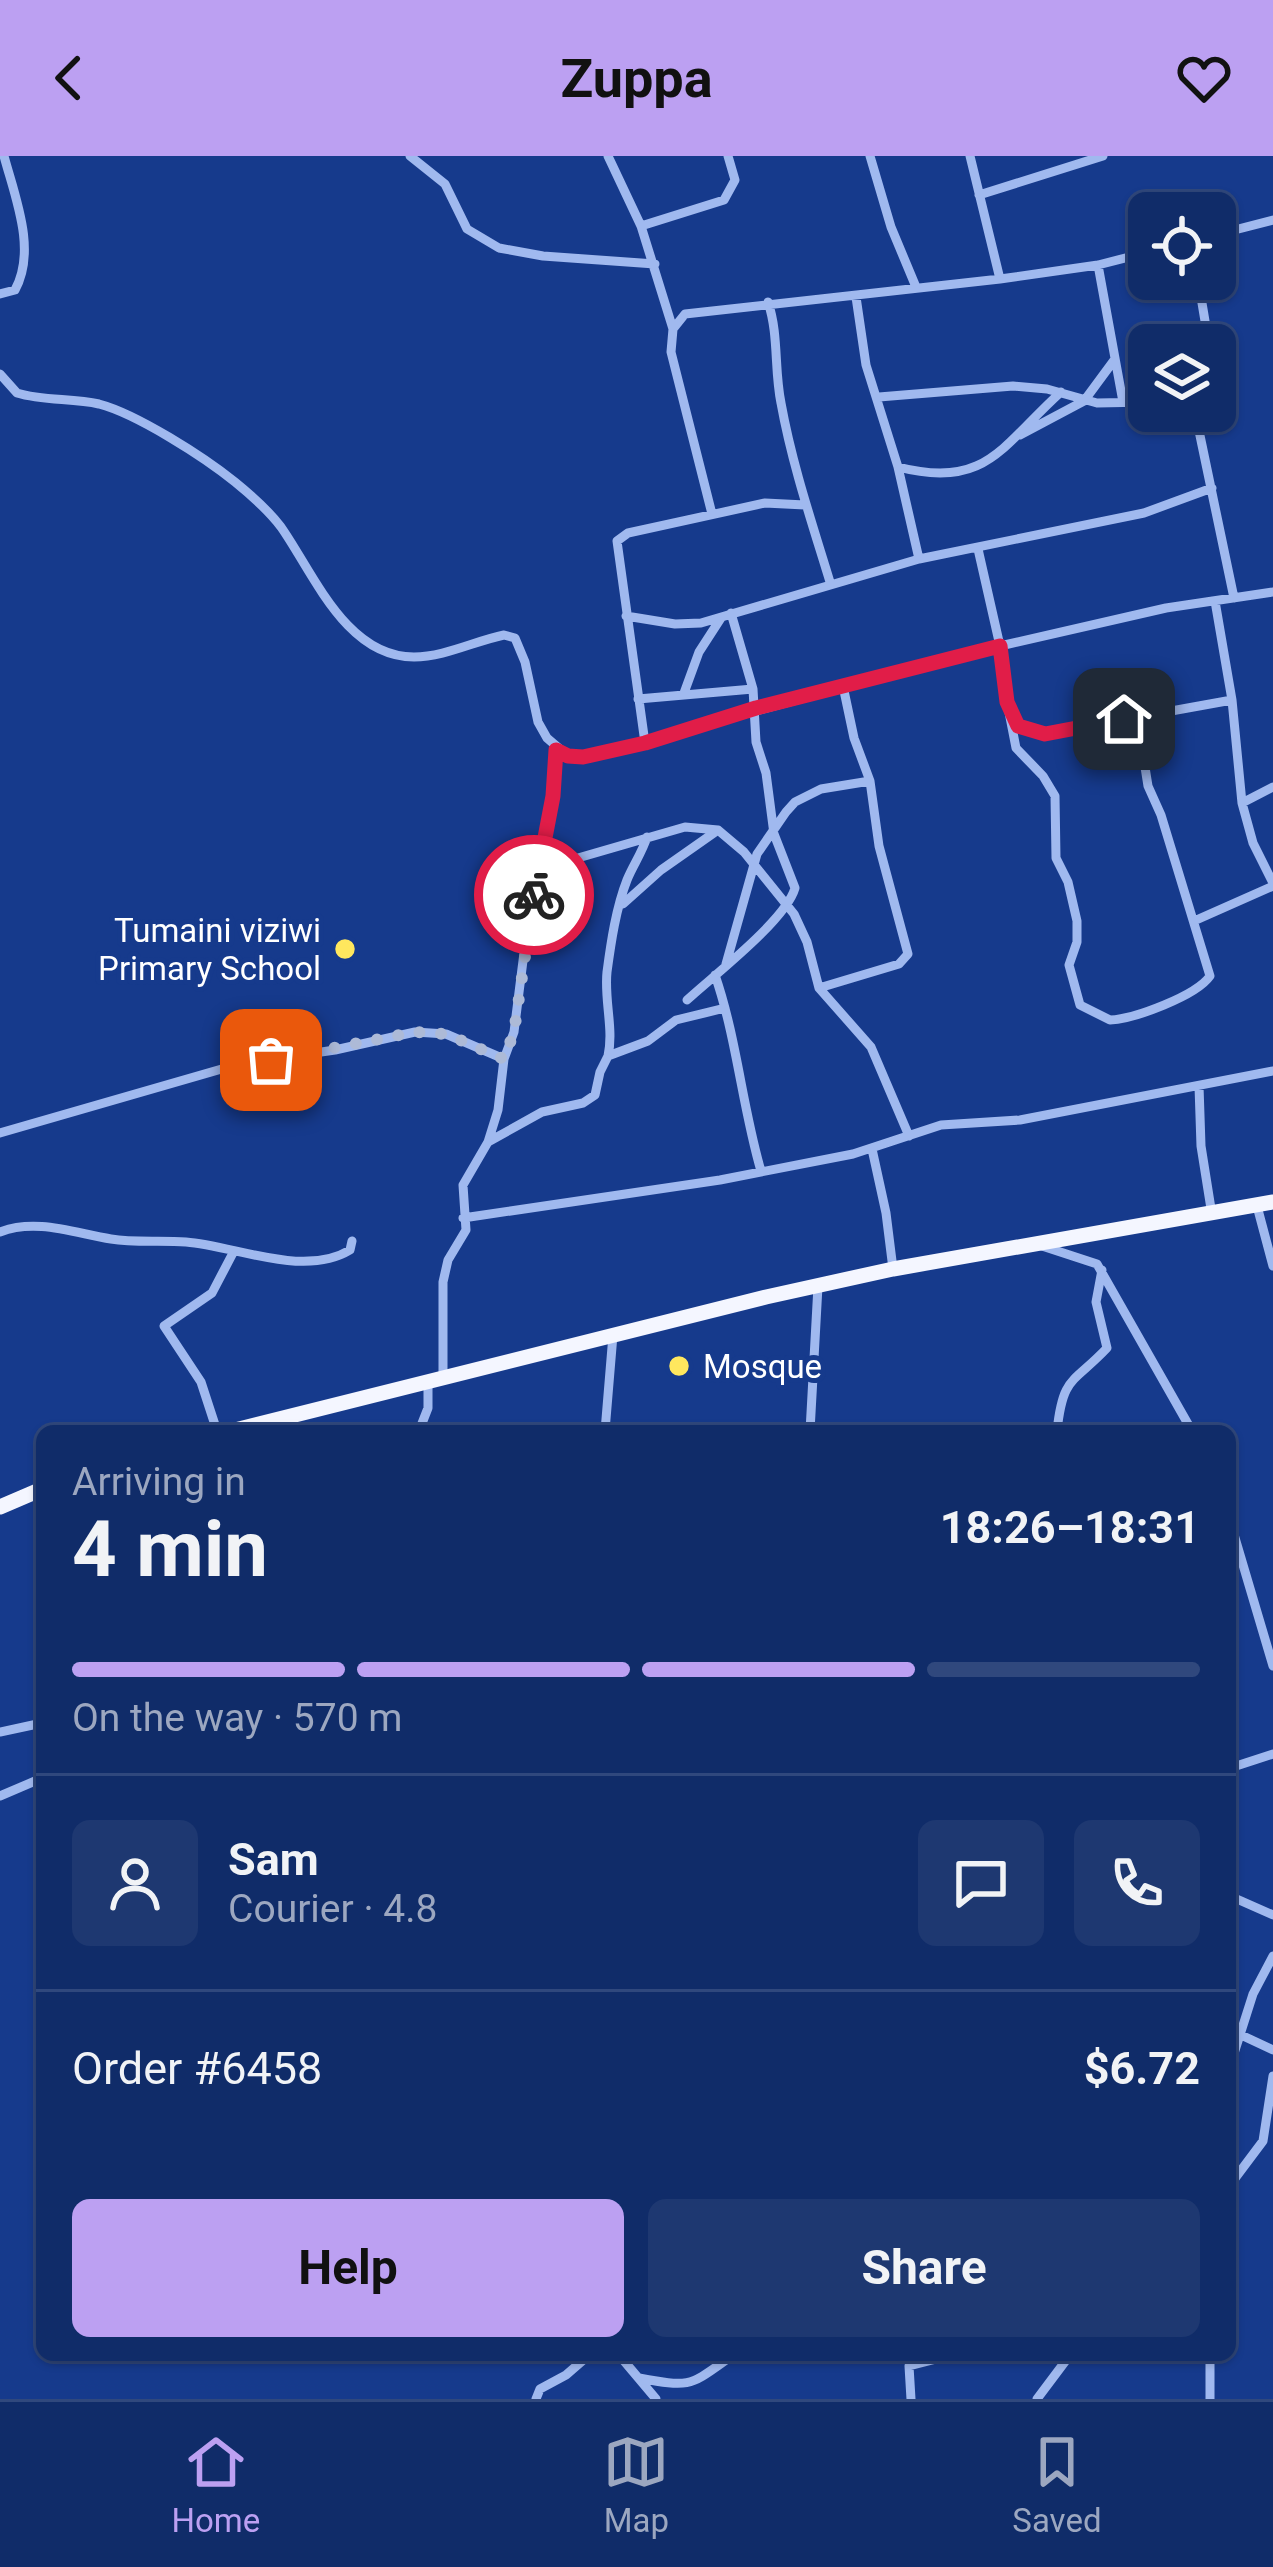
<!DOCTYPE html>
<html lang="en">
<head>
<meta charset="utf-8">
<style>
	body { margin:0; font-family:Roboto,sans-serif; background:#1e3871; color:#f1f3f6; height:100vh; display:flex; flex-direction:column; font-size:45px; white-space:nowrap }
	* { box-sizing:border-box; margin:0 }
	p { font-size:39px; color:#9ca7c0 }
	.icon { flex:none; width:66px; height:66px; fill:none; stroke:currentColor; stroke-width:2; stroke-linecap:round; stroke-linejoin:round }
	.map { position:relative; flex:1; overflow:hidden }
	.side { position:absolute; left:36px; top:1269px; width:1200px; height:936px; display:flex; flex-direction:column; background:#102c69; border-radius:18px; box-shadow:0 3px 9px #0004,0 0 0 3px #30487d }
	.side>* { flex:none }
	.buttons { position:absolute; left:1128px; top:36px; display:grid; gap:24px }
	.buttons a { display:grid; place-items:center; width:108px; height:108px; border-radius:18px; background:#102c69; box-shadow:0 3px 9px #0004,0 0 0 3px #30487d; font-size:60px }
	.pin { position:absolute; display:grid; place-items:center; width:102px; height:102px; color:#fff; margin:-51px; border-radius:24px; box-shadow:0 6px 18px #0006 }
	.courier { position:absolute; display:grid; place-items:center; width:120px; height:120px; margin:-60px; border:9px solid #e11d48; border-radius:50%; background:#fff; color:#222; box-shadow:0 3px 15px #0007 }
	.head em { font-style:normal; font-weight:700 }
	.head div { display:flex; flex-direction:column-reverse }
	.head { display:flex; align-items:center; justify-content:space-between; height:204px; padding:0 36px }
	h1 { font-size:78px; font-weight:700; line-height:90px }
	.bar { display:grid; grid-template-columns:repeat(4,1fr); gap:18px 12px; align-content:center; height:144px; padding:0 36px }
	.bar i { height:15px; border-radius:9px; background:#30487d }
	.bar .active { background:#bca0f2 }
	.bar p { grid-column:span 4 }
	.line { display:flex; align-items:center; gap:30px; padding:0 36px; border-top:3px solid #30487d }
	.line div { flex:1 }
	.round { display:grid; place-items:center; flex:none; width:126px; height:126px; border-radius:18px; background:#1e3871 }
	.button { display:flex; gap:24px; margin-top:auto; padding:24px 36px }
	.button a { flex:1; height:138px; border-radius:18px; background:#bca0f2; color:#111; font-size:48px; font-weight:700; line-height:138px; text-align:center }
	.button a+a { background:#1e3871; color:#f1f3f6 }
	header { display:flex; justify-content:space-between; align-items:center; height:156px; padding:0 36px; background:#bca0f2; color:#111; font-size:54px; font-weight:700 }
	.menu { display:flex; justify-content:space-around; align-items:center; height:168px; border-top:3px solid #30487d; background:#102c69; font-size:33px; color:#9ca7c0 }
	.menu a { display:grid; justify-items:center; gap:6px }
	.menu .active { color:#bca0f2 }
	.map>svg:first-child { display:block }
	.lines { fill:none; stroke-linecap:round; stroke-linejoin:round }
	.minor { stroke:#a0b9ef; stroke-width:9 }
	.trunk { stroke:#f4f6ff; stroke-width:15 }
	.done { stroke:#adbad7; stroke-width:12; stroke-dasharray:0 21.6 }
	.route { stroke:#e11d48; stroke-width:15 }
	.poi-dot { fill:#ffe75e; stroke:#163a8c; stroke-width:4.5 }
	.labels { text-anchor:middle; stroke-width:10; stroke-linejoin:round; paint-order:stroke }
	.poi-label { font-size:33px; fill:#fff; stroke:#163a8c; text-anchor:end }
</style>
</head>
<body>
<header><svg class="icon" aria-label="back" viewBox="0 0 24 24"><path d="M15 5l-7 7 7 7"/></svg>Zuppa<svg class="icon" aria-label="heart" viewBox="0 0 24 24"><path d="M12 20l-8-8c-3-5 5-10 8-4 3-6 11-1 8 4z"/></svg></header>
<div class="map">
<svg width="1273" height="2243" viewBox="0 0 1273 2243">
	<rect width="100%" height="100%" fill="#163a8c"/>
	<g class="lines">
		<path class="minor" d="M410,0L445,28L467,73L499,92L543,100L655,108
			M608,0L641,70L673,173
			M870,0L891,71L916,131
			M970,0L1000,123L1098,109L1149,96
			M979,39L1103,0
			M641,70L724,44L735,24L728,0
			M1215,79L1273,64
			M1098,109L1123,246
			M1198,123L1209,189
			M0,138L15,134C37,94 15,41 4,0
			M856,141L866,209L898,311L919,403
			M768,146C779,179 774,213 781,247C792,308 812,367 830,426
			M0,218L17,237C43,245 72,242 99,248C137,258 204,301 235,326C251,339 269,355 281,371C314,418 346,501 414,501C444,501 475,485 504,479L515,482L525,506L538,566L547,582L568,600L583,601L1000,490L1166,452L1273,436
			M879,241L1013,230L1047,233L1097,247L1149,246
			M1200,255L1198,270L1234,442
			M1020,279L1084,245L1115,203
			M898,311C987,334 1002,289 1061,236
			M712,358L671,196L673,173L685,158L1000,123
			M978,393L1000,490L1007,546L1018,570L1044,578L1232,544
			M1215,445L1232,544L1242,647L1253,687L1273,727
			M626,460L675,468L701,467L919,403L1144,357L1212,332
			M684,537L699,496L721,462
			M638,543L753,533
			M1007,546L1016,592L1043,620L1055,640L1056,702L1068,726L1077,765V786L1069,809L1080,849L1110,864C1134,863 1196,840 1210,820L1161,659L1148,630L1137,561
			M645,587L617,385L628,377L765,347L805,349
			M1242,647L1273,631
			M540,713L685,671L718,674L744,696L794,758L807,786L819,832L871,891L909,980
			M623,748L661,714L718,674
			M1194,765L1273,730
			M726,808L757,698L786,656L795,646L821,633L870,625
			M715,819C737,883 742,950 761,1015
			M819,832L899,808L908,798L879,690L870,625L854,582L843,530
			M687,844C713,820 786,764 795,732L774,678L766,617L756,586L753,533L731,457
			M608,900C614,873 604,844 607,816C611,786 616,752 627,724C633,709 642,697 647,681
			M1199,930L1201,990L1212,1059
			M0,977L239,908L335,894L415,876L446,878L504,903
			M488,986L542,956L583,947L595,939L600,916L608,900L648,885L676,864L725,852
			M872,993L886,1057L893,1113
			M1257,1050L1273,1110
			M463,1062L720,1024L853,998L941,969L1020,964L1273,915
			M0,1076C36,1062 74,1077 111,1083C135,1087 161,1084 186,1086C236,1090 304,1122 350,1094L352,1085
			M1042,1090L1097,1108L1192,1275
			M443,1222V1126L448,1104L466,1074L463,1029L488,986L498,954L504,903L514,876L527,773L553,640L556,594
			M217,1275L201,1226L164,1170L212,1137L234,1095
			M419,1275L428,1252V1226
			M605,1275L613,1179
			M810,1275L818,1130
			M1057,1275C1063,1219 1073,1228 1107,1192L1096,1146L1102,1114
			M1230,1365L1273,1510
			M0,1576L42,1567
			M1230,1612L1273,1598
			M0,1640L42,1622
			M1230,1740L1273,1759
			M1241,1879L1273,1894
			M1230,1910L1253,1838L1273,1800
			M1230,2029L1263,1985L1273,1920
			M619,2199L656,2243
			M1007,2199L1032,2202L1042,2199
			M639,2222C693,2232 689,2230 733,2199
			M536,2243L540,2233L566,2219L589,2199
			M911,2243L909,2210L952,2199
			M1037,2243L1070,2199
			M1210,2243V2199"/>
		<path class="trunk" d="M231,1275L766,1141L893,1113L1273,1046
			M0,1351L42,1333"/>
	</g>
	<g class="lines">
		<path class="done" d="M271,904L415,876L446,878L504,903L514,876L534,739"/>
		<path class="route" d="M534,739L553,640L556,594L568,600L583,601L645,587L756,552L1000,490L1007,546L1018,570L1045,578L1124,563"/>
	</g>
	<g class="poi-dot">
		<circle cx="345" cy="793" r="12"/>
		<circle cx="679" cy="1210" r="12"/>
	</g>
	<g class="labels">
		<g class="poi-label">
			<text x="321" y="786">Tumaini viziwi<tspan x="321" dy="38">Primary School</tspan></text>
			<text x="703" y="1222" text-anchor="start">Mosque</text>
		</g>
	</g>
</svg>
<div class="buttons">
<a><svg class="icon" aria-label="locate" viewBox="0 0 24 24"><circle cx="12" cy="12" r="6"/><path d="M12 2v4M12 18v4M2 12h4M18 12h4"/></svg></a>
<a><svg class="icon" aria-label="layers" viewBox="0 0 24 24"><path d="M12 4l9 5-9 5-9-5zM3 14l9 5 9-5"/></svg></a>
</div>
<div class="pin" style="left:271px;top:904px;background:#ea580c"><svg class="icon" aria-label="bag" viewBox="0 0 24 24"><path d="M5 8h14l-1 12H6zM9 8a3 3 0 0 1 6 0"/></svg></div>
<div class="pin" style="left:1124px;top:563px;background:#1f2937"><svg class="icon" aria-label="home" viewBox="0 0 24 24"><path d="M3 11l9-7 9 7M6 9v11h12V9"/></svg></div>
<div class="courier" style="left:534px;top:739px"><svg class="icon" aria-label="bike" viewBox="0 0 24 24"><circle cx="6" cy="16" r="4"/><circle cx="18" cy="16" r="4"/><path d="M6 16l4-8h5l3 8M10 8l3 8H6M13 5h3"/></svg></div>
<section class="side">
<div class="head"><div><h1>4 min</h1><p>Arriving in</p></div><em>18:26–18:31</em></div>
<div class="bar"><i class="active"></i><i class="active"></i><i class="active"></i><i></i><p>On the way · 570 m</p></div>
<div class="line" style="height:216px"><a class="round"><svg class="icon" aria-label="person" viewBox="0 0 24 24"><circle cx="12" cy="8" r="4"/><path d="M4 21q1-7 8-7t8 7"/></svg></a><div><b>Sam</b><p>Courier · 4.8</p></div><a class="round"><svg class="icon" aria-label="chat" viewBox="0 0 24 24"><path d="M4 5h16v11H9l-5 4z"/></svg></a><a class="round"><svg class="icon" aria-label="phone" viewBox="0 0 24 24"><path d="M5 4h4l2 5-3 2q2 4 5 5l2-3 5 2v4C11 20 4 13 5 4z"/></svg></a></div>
<div class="line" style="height:156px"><div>Order #6458</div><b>$6.72</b></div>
<div class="button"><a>Help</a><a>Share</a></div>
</section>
</div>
<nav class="menu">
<a class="active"><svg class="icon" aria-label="home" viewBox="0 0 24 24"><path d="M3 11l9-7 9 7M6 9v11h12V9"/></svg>Home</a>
<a><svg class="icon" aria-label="map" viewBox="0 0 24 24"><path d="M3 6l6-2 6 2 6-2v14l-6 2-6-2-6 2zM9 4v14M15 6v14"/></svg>Map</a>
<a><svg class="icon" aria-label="saved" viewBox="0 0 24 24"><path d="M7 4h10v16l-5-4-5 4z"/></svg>Saved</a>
</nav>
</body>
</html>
